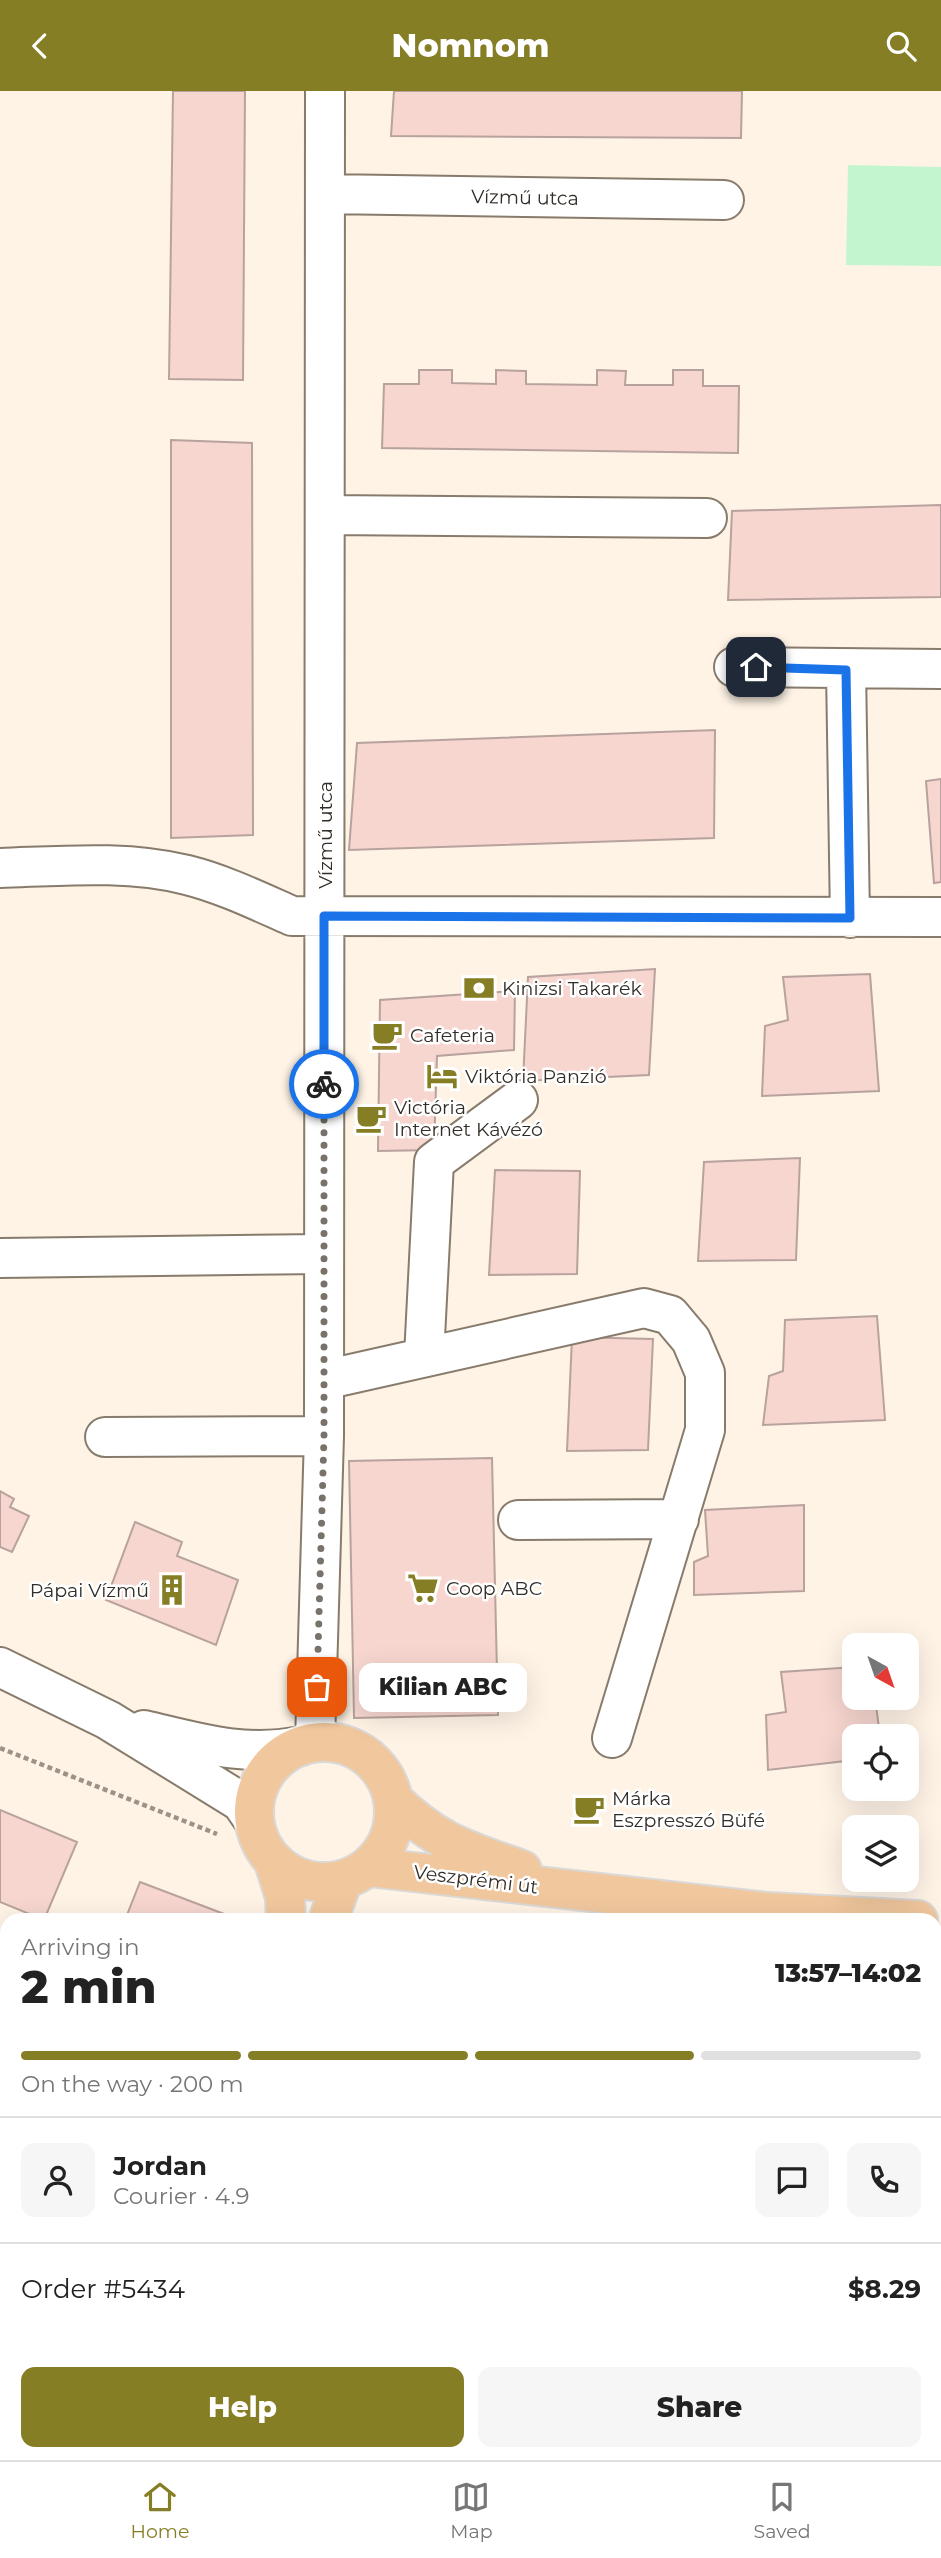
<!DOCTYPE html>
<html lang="en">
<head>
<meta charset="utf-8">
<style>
	body { margin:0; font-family:Montserrat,sans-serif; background:#f6f6f6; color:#222; height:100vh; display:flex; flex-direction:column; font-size:26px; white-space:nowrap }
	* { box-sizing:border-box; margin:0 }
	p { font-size:23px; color:#767676 }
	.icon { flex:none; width:38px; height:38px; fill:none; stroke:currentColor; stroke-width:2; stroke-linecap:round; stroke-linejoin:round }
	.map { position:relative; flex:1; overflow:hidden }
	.panel { position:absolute; left:0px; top:1822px; width:942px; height:548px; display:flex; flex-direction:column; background:#fff; border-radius:21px 21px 0 0; box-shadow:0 7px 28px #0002 }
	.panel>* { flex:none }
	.needle { width:46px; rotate:140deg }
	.controls { position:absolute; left:842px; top:1542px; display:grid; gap:14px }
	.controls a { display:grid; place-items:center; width:77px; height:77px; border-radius:14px; background:#fff; box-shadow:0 7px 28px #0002; font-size:35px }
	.pin { position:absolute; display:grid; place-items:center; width:60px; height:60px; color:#fff; margin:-30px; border-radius:14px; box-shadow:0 4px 10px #0006 }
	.courier { position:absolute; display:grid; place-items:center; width:70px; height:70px; margin:-35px; border:5px solid #1a73e8; border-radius:50%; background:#fff; color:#222; box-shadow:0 2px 9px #0007 }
	.bubble { position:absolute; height:49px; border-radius:14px; background:#fff; box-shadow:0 7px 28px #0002; font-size:23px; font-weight:800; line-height:49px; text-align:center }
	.head em { font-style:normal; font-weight:800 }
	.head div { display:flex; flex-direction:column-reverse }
	.head { display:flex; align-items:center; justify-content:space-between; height:119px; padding:0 21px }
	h1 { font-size:46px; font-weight:800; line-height:52px }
	.bar { display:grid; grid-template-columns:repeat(4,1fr); gap:10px 7px; align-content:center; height:84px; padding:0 21px }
	.bar i { height:9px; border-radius:5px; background:#e0e0e0 }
	.bar .active { background:#867e25 }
	.bar p { grid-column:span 4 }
	.line { display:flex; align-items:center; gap:18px; padding:0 21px; border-top:2px solid #e0e0e0 }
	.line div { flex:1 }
	.round { display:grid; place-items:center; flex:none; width:74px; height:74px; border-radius:14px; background:#f6f6f6 }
	.action { display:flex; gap:14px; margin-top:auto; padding:14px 21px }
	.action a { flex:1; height:80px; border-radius:14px; background:#867e25; color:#fff; font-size:28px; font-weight:800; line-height:80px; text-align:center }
	.action a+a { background:#f6f6f6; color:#222 }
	header { display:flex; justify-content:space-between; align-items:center; height:91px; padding:0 21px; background:#867e25; color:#fff; font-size:32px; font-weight:800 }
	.tab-bar { display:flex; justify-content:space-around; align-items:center; height:98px; border-top:2px solid #e0e0e0; background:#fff; font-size:19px; color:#767676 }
	.tab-bar a { display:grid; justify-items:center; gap:4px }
	.tab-bar .active { color:#867e25 }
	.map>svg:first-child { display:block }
	.industrial { fill:url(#industrial-grid) }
	.pitch { fill:#c3f6cf }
	.building { fill:#f6d6cf; stroke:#b8a29d; stroke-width:2 }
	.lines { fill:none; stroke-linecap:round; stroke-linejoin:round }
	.minor-casing { stroke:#877b6c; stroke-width:42 }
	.major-casing { stroke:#dad9d8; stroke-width:42 }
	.path { stroke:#9b9389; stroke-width:4.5; stroke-dasharray:5 3.5; stroke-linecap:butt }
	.minor { stroke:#fff; stroke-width:38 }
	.major { stroke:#f1c89e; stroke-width:38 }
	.done { stroke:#79726a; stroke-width:7; stroke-dasharray:0 12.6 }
	.route { stroke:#1a73e8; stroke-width:9 }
	.labels { text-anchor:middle; stroke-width:5; stroke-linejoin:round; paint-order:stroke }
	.street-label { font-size:19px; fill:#322d27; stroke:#fff }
	.poi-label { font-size:19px; fill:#322d27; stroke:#fff; text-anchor:start }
</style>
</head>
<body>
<header><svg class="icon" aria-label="back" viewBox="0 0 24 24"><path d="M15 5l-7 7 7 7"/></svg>Nomnom<svg class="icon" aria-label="search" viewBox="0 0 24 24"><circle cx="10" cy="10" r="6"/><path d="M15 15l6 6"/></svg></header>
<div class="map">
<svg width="941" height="2369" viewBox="0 0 941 2369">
	<defs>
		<pattern id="industrial-grid" width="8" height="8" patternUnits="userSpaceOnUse" patternTransform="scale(1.75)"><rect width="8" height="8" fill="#f9e6cf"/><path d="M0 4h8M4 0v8" fill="none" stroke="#d6c6b2"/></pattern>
	</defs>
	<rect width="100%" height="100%" fill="#fef3e5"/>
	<path class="industrial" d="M99,2362L885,2363L884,2369H96Z"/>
	<path class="pitch" d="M848,74L941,76V175L846,174Z"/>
	<path class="building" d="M173,0H245L243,289L169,288Z
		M394,0H742L741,47L391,45Z
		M419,279H452V292L496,293V279L526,280V293L597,294V279L626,280L625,294H673V279H703V295H739L738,362L382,357L384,293H419Z
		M171,349L252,352L253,744L171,747Z
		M941,414V506L728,509L732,420Z
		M715,639L714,747L349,759L357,652Z
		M941,688V791L934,792L926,690Z
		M655,878L649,984L523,990L528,886Z
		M870,883L879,1000L762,1005L765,935L788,929L783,886Z
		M515,900L514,959L437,965L434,1059L378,1060L380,909Z
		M800,1067L796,1169L698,1170L704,1071Z
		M495,1079L580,1080L577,1183L489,1184Z
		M877,1225L885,1329L763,1334L769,1285L783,1280L785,1229Z
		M572,1246L653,1248L648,1359L567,1360Z
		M492,1367L498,1624L354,1627L349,1370Z
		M0,1400L14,1408L10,1416L29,1425L12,1461L0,1456Z
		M804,1414V1500L694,1504V1471L708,1465L705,1419Z
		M135,1431L182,1451L177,1465L238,1489L216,1554L106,1509Z
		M854,1576V1606H875L880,1645H854V1669L768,1679L766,1624L786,1621L781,1581Z
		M0,1719L77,1751L44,1829L0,1811Z
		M140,1791L240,1829H125Z
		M934,2192H941V2252L934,2253Z
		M254,2362H321L320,2369H253Z
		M372,2362H435L434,2369H371Z
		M470,2362H520V2369H469Z
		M659,2362H750L749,2369H658Z"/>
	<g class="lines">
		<defs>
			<path id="minor" d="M325,103L724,109
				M327,424L707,427
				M734,576L941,578
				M846,579L850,827
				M0,777C62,775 126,769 187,784C223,793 258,810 292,825L941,826
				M0,1167L323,1163
				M424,1266L434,1071L518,1009
				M324,1289L644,1217L670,1224L691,1249L705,1282V1339L612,1647
				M105,1346L324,1345
				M518,1429L679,1428
				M0,1576L108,1629L241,1711L254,1730
				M144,1639C200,1652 243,1666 300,1655
				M315,1651L324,1345L325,0
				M0,2001L7,2006
				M804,2369L805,2362"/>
			<path id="major" d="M254 1721a70 70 0 1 1 140 0a70 70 0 1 1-140 0Z
				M393,1709C437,1752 466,1759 522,1779
				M274,1771L285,1806L286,1829
				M369,1776L768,1821L918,1829
				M328,1829L343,1789
				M2,2369L7,2357"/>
		</defs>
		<use href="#minor" class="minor-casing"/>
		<use href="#major" class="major-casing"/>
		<path class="path" d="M0,1657L217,1743
			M939,1857L940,1891"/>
		<use href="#minor" class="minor"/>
		<use href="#major" class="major"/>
	</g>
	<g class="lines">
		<path class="done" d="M317,1596L324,1345V993"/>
		<path class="route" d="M324,993V825L850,827L846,579L756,576"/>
	</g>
	<defs>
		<symbol id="bank-bare" viewBox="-9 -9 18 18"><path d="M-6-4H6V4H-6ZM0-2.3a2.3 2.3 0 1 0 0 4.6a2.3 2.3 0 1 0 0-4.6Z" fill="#867e25" stroke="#fff" stroke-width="2.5" paint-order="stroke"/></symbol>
		<symbol id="cafe-bare" viewBox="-9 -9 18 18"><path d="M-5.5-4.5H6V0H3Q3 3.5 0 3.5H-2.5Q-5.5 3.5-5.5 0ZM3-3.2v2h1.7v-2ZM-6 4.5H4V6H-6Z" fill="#867e25" stroke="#fff" stroke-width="2.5" paint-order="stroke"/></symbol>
		<symbol id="hotel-bare" viewBox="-9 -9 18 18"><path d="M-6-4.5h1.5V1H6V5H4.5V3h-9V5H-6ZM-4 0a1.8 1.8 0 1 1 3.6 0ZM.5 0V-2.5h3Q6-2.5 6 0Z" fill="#867e25" stroke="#fff" stroke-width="2.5" paint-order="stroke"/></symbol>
		<symbol id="supermarket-bare" viewBox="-9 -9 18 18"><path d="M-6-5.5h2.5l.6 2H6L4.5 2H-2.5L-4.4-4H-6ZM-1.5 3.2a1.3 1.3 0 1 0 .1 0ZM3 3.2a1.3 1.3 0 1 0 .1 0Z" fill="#867e25" stroke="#fff" stroke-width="2.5" paint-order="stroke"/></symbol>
		<symbol id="building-bare" viewBox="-9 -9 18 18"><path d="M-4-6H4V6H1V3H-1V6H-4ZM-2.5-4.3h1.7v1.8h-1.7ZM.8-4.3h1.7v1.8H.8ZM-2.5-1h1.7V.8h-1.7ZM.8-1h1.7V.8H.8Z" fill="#867e25" stroke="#fff" stroke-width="2.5" paint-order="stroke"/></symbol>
	</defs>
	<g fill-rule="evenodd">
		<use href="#bank-bare" x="457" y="875" width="44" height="44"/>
		<use href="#cafe-bare" x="365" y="922" width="44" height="44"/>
		<use href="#hotel-bare" x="420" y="963" width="44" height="44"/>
		<use href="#cafe-bare" x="349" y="1005" width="44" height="44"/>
		<use href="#supermarket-bare" x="401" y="1475" width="44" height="44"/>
		<use href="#building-bare" x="150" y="1477" width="44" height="44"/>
		<use href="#cafe-bare" x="567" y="1696" width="44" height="44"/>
	</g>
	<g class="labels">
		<g class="street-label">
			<text transform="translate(525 106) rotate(1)" y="7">Vízmű utca</text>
			<text transform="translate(325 744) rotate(-90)" y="7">Vízmű utca</text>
			<text transform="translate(476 1788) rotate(7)" y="7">Veszprémi út</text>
		</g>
		<g class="poi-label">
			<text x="502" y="904">Kinizsi Takarék</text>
			<text x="410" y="951">Cafeteria</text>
			<text x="465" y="992">Viktória Panzió</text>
			<text x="394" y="1023">Victória<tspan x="394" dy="22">Internet Kávézó</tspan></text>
			<text x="446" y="1504">Coop ABC</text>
			<text x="149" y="1506" text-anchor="end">Pápai Vízmű</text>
			<text x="612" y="1714">Márka<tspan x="612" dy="22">Eszpresszó Büfé</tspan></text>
		</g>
	</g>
</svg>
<div class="controls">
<a><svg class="needle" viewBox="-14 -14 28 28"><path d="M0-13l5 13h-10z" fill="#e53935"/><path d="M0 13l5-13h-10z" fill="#767676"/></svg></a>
<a><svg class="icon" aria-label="locate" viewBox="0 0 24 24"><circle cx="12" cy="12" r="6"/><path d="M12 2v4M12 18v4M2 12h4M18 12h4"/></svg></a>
<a><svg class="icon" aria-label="layers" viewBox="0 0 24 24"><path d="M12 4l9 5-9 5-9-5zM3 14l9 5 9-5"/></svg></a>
</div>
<div class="pin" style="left:317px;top:1596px;background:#ea580c"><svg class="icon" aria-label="bag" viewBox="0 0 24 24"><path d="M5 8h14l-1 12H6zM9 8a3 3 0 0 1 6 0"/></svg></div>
<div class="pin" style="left:756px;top:576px;background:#1f2937"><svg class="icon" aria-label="home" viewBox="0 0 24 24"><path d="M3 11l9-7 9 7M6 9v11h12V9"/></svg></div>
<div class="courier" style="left:324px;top:993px"><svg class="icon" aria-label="bike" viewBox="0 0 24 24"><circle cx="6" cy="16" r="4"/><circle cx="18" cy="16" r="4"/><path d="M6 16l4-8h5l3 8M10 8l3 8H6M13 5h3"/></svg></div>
<div class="bubble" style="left:359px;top:1572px;width:168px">Kilian ABC</div>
<section class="panel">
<div class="head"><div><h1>2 min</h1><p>Arriving in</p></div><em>13:57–14:02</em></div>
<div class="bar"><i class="active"></i><i class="active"></i><i class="active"></i><i></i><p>On the way · 200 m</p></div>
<div class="line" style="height:126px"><a class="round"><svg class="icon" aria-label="person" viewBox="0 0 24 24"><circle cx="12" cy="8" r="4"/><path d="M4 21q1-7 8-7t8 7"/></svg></a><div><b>Jordan</b><p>Courier · 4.9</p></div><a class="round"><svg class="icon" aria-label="chat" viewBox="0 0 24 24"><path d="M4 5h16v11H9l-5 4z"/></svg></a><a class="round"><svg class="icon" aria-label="phone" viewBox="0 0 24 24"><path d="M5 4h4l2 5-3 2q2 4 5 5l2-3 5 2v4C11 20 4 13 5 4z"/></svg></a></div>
<div class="line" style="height:91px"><div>Order #5434</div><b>$8.29</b></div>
<div class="action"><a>Help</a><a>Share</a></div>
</section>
</div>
<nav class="tab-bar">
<a class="active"><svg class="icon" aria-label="home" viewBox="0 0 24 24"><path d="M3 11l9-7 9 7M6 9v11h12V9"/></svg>Home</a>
<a><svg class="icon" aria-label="map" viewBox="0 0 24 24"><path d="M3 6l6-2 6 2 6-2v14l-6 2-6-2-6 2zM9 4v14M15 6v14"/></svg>Map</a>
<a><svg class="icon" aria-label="saved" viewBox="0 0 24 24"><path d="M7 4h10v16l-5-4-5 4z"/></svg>Saved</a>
</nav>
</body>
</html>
